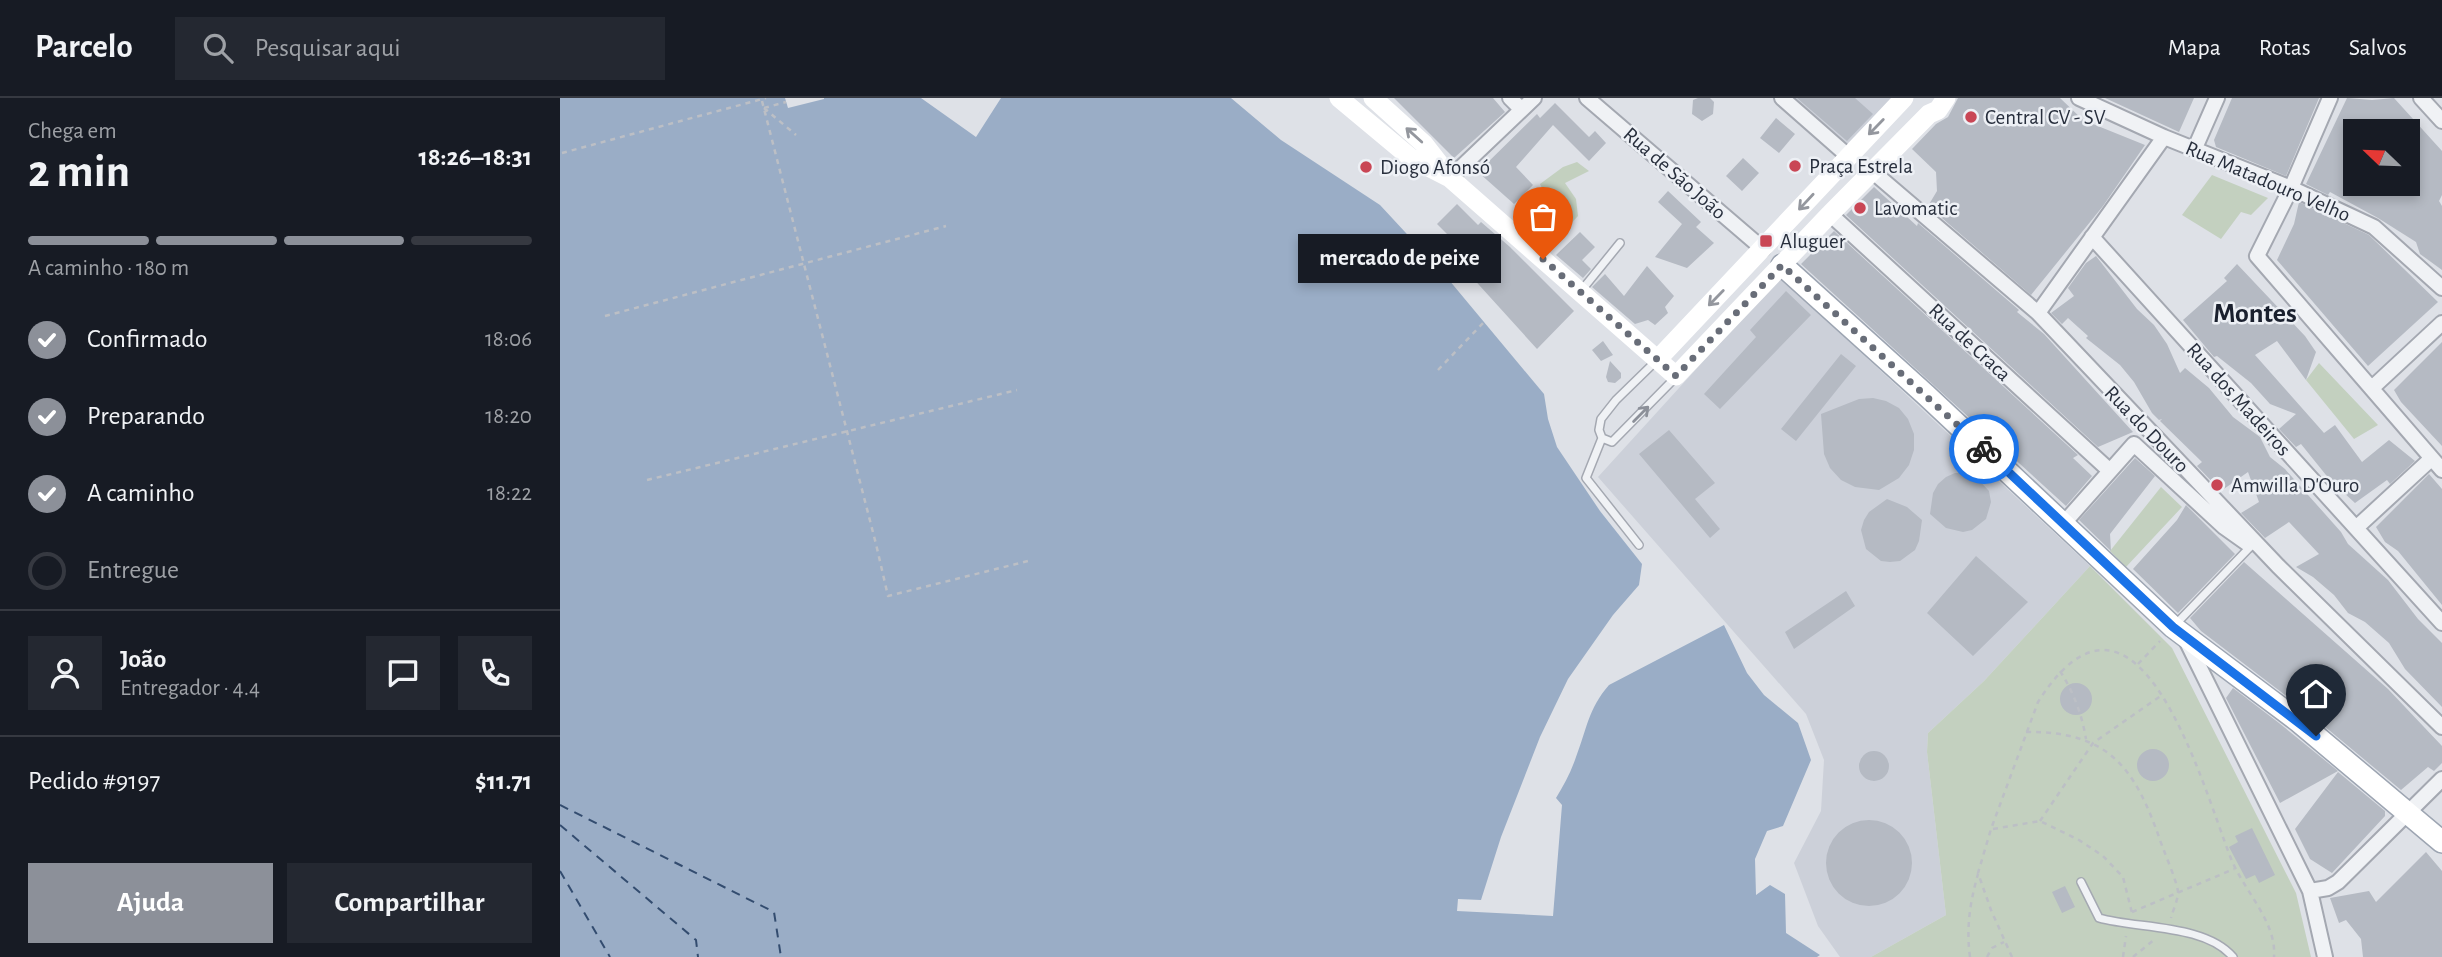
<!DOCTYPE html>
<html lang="pt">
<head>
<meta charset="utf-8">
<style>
	body { margin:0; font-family:"Alegreya Sans",sans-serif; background:#242831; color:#f1f3f6; height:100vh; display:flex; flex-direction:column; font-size:26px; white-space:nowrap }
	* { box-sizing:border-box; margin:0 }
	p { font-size:23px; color:#9ea1a6 }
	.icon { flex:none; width:38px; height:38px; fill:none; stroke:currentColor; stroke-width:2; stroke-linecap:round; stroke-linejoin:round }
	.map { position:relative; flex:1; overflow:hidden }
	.side { display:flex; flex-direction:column; background:#171b24; width:560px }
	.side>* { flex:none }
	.needle { width:46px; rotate:293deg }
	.fabs { position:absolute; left:1783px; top:21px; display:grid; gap:14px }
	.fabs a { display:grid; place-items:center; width:77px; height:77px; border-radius:0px; background:#171b24; box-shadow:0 4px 10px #0003; font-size:35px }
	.pin { position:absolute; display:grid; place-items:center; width:60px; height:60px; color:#fff; margin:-72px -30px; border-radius:50% 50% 50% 0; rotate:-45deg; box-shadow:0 0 7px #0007 }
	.pin .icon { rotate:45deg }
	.courier { position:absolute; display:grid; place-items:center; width:70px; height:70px; margin:-35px; border:5px solid #1a73e8; border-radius:50%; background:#fff; color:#222; box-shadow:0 2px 9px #0007 }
	.bubble { position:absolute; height:49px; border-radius:0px; background:#171b24; box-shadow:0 4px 10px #0003; font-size:23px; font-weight:700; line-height:49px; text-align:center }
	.headline em { font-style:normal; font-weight:700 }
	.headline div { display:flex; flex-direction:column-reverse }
	.headline { display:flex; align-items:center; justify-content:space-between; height:119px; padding:0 28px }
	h1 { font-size:46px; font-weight:700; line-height:52px }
	.bar { display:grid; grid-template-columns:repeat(4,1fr); gap:10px 7px; align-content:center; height:84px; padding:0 28px }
	.bar i { height:9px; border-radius:5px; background:#363941 }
	.bar .current { background:#8c9099 }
	.bar p { grid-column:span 4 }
	.line { display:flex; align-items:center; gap:18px; padding:0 28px; border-top:2px solid #363941 }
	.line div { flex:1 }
	.round { display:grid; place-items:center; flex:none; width:74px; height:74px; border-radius:0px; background:#242831 }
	ol { padding:0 28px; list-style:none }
	li { display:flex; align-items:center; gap:21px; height:77px }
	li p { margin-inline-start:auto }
	li .icon { padding:7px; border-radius:50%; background:#8c9099; color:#fff; stroke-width:4 }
	li:last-child { color:#9ea1a6 }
	li i { width:38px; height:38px; border:4px solid #363941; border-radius:50% }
	.primary-button { display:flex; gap:14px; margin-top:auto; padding:14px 28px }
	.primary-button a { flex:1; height:80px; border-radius:0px; background:#8c9099; color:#fff; font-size:28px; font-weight:700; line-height:80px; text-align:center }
	.primary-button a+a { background:#242831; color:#f1f3f6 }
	header { display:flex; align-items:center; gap:42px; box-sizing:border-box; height:98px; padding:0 35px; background:#171b24; border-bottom:2px solid #363941 }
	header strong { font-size:33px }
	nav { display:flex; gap:38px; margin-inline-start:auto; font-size:24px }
	.search { width:490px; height:63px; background:#242831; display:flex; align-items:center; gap:18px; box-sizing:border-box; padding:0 24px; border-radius:0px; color:#9ea1a6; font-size:26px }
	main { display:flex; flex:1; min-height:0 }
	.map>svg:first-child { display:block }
	.built { fill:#ccd0d9 }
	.green { fill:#c3d0bf }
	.water { fill:#9aadc6 }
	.pier { fill:#dee1e7 }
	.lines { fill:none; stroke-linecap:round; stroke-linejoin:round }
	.ferry { stroke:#334c6f; stroke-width:2; stroke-dasharray:9 7; stroke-linecap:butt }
	.building { fill:#b5bac3; fill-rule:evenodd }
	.lane-casing { stroke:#a4a8b1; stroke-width:10 }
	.street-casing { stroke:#a4a8b1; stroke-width:18 }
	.primary-casing { stroke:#9da5b2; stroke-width:24 }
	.path { stroke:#bcbfc5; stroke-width:2.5; stroke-dasharray:5 5; stroke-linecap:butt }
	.lane { stroke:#f0f2f5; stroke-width:7 }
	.street { stroke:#f0f2f5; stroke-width:14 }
	.secondary { stroke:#fff; stroke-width:19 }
	.primary { stroke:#fff; stroke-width:21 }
	.oneway { stroke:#94979e }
	.oneway2 { stroke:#8c9099 }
	.done { stroke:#686d78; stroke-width:7; stroke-dasharray:0 12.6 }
	.route { stroke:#1a73e8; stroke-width:9 }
	.poi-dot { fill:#c94655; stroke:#edf0f5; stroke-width:2.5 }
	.labels { text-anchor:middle; stroke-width:5; stroke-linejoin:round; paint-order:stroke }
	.poi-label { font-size:21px; fill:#282f3d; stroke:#edf0f5; text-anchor:start }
	.street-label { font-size:21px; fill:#282f3d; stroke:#edf0f5 }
	.district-label { font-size:28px; font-weight:bold; fill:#1a202e; stroke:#edf0f5 }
</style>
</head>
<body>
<header>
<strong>Parcelo</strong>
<div class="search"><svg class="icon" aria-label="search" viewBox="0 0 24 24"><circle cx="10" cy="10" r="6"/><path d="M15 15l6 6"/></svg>Pesquisar aqui</div>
<nav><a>Mapa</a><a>Rotas</a><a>Salvos</a></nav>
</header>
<main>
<section class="side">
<div class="headline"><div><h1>2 min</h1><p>Chega em</p></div><em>18:26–18:31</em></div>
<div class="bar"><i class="current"></i><i class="current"></i><i class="current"></i><i></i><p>A caminho · 180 m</p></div>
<ol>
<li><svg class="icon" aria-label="check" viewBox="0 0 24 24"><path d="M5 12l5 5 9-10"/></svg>Confirmado<p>18:06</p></li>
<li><svg class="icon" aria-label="check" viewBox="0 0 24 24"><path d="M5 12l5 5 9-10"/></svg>Preparando<p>18:20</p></li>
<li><svg class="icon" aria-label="check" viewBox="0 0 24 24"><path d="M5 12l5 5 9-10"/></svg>A caminho<p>18:22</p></li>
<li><i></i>Entregue</li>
</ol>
<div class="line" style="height:126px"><a class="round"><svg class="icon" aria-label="person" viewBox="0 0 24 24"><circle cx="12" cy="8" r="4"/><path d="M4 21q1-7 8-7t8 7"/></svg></a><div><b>João</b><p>Entregador · 4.4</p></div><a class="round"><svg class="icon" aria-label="chat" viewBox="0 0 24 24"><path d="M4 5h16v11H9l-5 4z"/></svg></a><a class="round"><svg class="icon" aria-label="phone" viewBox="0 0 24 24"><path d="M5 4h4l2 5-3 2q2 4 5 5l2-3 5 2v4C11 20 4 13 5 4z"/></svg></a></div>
<div class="line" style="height:91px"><div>Pedido #9197</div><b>$11.71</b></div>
<div class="primary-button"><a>Ajuda</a><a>Compartilhar</a></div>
</section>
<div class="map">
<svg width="1882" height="859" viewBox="0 0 1882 859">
	<rect width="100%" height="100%" fill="#dee1e7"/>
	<path class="built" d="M1233,0H1333L1287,46Z
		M1220,179L1530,468L1424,583L1368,635L1367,654L1386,817L1311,859H1280L1258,828L1234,765L1261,713L1264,662L1246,616L1038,379Z"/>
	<path class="green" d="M1017,64L1029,73L1005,85L1016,101L1018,118L992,146L978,138L969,121L989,105L980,86L1003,69Z
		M1652,77L1708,100L1691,117L1681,114L1661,141L1622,117Z
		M1759,265L1818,327L1794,341L1746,282Z
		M1601,389L1622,409L1566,469L1550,453Z
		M1530,468L1612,550L1736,795L1751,859H1311L1386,817L1367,654L1368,635L1424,583Z"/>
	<path class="water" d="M0,0H361L416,39L441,0H671L721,42L820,107L884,176L984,296L988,321L997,349L1040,413L1082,466L1079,487L1053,517L1008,581L980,639L941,739L921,802L898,801L897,813L993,818L1002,707L996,700C1004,687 1011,674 1016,659C1027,631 1028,611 1049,587L1164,527L1187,575L1204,597L1238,625L1251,662L1223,728L1207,733L1195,761L1196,797L1210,787L1225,796L1226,835L1260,857L1257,859H0Z"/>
	<path class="pier" d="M225,0H264V1L228,10Z"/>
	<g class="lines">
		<path class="ferry" d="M0,707L214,814L221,859
			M0,727L136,842L138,859
			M0,773L50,859"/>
	</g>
	<path class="building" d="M834,0H933L945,14L894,60Z
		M1138,0H1150L1154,4L1153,16L1142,23L1132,16L1133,2Z
		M1237,0H1295L1313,16L1287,43Z
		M1398,0H1500L1523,22L1585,47L1543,108L1471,197L1368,108L1377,93L1376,74L1352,51L1376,26L1388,19Z
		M1545,0H1634L1619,34Z
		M1672,0H1759L1726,78L1656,49L1654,42Z
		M1787,0L1812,2L1834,0L1882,53V97L1879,103L1882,108V172L1860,156L1856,144L1818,120L1770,94L1768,97L1746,86ZM1796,33H1848V86H1796Z
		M995,5L1029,39L1035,33L1046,45L1029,63L993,27L956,69L973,87L954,106L918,74L977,16L980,20Z
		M1216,20L1235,36L1219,55L1200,40Z
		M1183,60L1199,75L1182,93L1166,78Z
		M1314,89L1357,128L1358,125L1459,212L1457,214L1484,236L1573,334L1538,349L1286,117Z
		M1108,93L1141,124L1136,129L1154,145L1127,170L1095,159L1122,126L1098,104Z
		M1739,104L1809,137L1878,204L1808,268L1717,162L1734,126Z
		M897,106L918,127L921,124L950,149L1014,213L977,251L890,155L898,147L877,126Z
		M1274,133L1518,357L1513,360L1532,378L1506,408L1241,166Z
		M1020,134L1035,149L1022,162L1031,171L1023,180L996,157Z
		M1536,158L1577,211L1594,227L1607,246L1620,275L1625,270L1649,290L1673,319L1700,339L1710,359L1725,371L1781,434L1788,446L1828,482L1858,521L1882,545V609L1845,571L1829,545L1805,524L1788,515L1774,497L1753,479L1736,469L1759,456L1729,424L1705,440L1681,415L1699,404L1688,374L1661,393L1637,368L1642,364L1600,323L1602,321L1599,322L1592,315L1574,284L1560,267L1526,240L1528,238L1508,220L1502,226L1491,215L1514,198L1508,190L1526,165Z
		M1677,166L1745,238L1756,254L1746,282L1717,243L1695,257L1764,335L1775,327L1802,364L1829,342L1855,363L1830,386L1827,382L1795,405L1770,382L1741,346L1736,349L1719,331L1736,316L1710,306L1691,285L1657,258L1654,259L1623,222L1667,183L1664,180Z
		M1087,168L1114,198L1105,209L1108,215L1095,227L1088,222L1075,226L1032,189L1045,176L1064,198Z
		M1226,193L1251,217L1160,311L1144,296L1196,239L1190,232Z
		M1043,243L1053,257L1041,263L1032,252Z
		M1882,244V348L1841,304L1834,292Z
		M1281,256L1296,268L1236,343L1221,331Z
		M1050,263L1061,275V280L1055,285L1048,284L1046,279Z
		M1313,300L1326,303L1339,310L1348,321L1354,336V352L1349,367L1339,380L1319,392L1295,389L1281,382L1270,370L1264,356L1261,316L1299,301Z
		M1109,332L1155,385L1135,401L1160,431L1150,440L1079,356Z
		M1575,360L1595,378L1550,436L1551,453L1519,422Z
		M1395,375H1406L1415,378L1429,393L1431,404L1426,421L1412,432L1403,434L1386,430L1370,416L1373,395L1378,386L1386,379Z
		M1869,376L1882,391V507L1838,453L1825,444L1816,429Z
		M1327,401L1347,409L1362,422L1359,443L1355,452L1340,463L1330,464L1321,463L1306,451L1301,432L1304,422L1309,414Z
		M1626,407L1675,456L1618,515L1573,471L1617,422Z
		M1416,458L1468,504L1413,558L1367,515Z
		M1684,464L1828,591L1882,648V665L1874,673L1868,669L1841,692L1746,613L1641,533L1630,520Z
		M1286,493L1295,508L1234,551L1225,534Z
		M1500 601a16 16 0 1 1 32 0a16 16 0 1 1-32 0Z
		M1673,590L1719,625L1778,673L1720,705L1666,600Z
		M1577 667a16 16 0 1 1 32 0a16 16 0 1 1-32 0Z
		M1299 668a15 15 0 1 1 30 0a15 15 0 1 1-30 0Z
		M1778,674L1825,713V718L1772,775L1750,761L1735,731Z
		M1266 765a43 43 0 1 1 86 0a43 43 0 1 1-86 0Z
		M1692,730L1715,777L1699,785L1695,777L1686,781L1669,749L1678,744L1675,738Z
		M1866,754L1882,773V859H1803L1801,841L1786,822L1779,825L1770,800L1809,793L1816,804Z
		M1505,788L1515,809L1502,815L1492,794Z"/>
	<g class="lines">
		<defs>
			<path id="lane" d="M1021,193L1060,145
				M1042,340L1052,344L1115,280
				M1079,447L1026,380L1042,340L1039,332L1041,321L1056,302L1095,264
				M1614,528L1691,448
				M1521,784L1539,820C1578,831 1645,826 1673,859"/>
			<path id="street" d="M950,0L961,11
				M1027,0L1203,151
				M1222,0L1288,58
				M1519,0L1604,39L1731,90L1814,129L1882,190
				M1770,0L1731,90L1697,158L1882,372
				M1861,0L1882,23
				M1635,50L1657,0
				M1312,73L1478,215L1718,468L1882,629
				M890,80L974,0
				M1270,116L1550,373
				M1532,139L1882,525
				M1478,215L1604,39
				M1812,290L1882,225
				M1504,425L1574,346L1664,429L1688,446
				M1796,430L1871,361
				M1626,542L1750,793L1765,859
				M1750,793L1768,790L1778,784L1882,681"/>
			<path id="primary" d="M1222,167L1366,297L1613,529L1738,623L1882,744"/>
		</defs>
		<use href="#lane" class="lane-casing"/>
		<use href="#street" class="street-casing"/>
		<use href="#primary" class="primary-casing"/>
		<path class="path" d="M202,3L316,446L328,498L472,462
			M204,10L236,37
			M204,10L226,4
			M2,55L206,0
			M45,218L386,128
			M878,272L924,224
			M87,382L457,292
			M1578,566L1600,543
			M1500,573C1514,595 1522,617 1526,641
			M1466,634C1549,633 1575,670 1600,742C1604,754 1617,783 1618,794C1618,802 1613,812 1611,820
			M1480,723L1533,645L1602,597
			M1433,731L1480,723L1519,742L1543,758L1563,779L1572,815
			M1572,814L1674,771
			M1410,859C1406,830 1410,804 1418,776
			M1427,859L1432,850L1444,844
			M1452,859L1431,812L1418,775L1431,731L1478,604C1577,448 1642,686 1670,758C1682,791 1717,823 1714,859
			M1563,859L1566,838
			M1573,859L1595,841"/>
		<use href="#lane" class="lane"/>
		<use href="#street" class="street"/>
		<path class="secondary" d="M779,0L851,60L890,80L1116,278L1270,116L1369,16L1378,12L1386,0
			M813,0L864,46L885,73
			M1098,261L1344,0"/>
		<use href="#primary" class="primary"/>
	</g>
	<defs><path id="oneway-shaft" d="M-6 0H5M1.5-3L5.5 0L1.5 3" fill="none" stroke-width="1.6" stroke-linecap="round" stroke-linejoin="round" transform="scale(1.75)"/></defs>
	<g class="oneway">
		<use href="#oneway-shaft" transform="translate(1316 29) rotate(134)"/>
		<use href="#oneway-shaft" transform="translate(854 37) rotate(-138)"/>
		<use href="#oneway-shaft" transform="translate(1246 104) rotate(133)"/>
		<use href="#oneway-shaft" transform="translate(1156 200) rotate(134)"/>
	</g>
	<use class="oneway2" href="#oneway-shaft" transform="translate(1081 316) rotate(-45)"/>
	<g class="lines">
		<path class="done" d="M983,161L1116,278L1222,167L1424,351"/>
		<path class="route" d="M1424,351L1613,529L1756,638"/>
	</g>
	<g class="poi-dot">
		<circle cx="1411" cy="19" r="7"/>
		<circle cx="1235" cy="68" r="7"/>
		<circle cx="806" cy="69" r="7"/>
		<circle cx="1300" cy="110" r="7"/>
		<rect x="1199" y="136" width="14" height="14" rx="3.5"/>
		<circle cx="1657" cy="387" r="7"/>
	</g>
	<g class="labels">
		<g class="poi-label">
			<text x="1425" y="26">Central CV - SV</text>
			<text x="1249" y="75">Praça Estrela</text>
			<text x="820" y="76">Diogo Afonsó</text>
			<text x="1314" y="117">Lavomatic</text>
			<text x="1220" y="150">Aluguer</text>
			<text x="1671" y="394">Amwilla D'Ouro</text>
		</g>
		<g class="street-label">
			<text transform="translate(1115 75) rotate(41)" y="7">Rua de São João</text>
			<text transform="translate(1708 83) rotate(23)" y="7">Rua Matadouro Velho</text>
			<text transform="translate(1410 244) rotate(43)" y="7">Rua de Craca</text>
			<text transform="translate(1679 301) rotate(48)" y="7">Rua dos Madeiros</text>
			<text transform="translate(1587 331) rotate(46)" y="7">Rua do Douro</text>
		</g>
		<g class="district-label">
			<text x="1695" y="224">Montes</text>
		</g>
	</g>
</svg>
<div class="fabs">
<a><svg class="needle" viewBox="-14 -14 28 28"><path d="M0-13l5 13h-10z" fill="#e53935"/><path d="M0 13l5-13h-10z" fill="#9ea1a6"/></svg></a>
</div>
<div class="pin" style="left:983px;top:161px;background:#ea580c"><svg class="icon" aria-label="bag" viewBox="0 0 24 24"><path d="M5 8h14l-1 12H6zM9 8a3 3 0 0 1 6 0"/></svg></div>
<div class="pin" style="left:1756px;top:638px;background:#1f2937"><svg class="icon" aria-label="home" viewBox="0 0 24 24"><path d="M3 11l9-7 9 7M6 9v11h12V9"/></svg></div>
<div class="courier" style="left:1424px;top:351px"><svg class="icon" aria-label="bike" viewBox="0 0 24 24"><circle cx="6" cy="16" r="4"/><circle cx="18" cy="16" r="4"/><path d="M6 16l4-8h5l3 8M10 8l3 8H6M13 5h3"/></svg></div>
<div class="bubble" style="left:738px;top:136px;width:203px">mercado de peixe</div>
</div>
</main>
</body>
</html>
